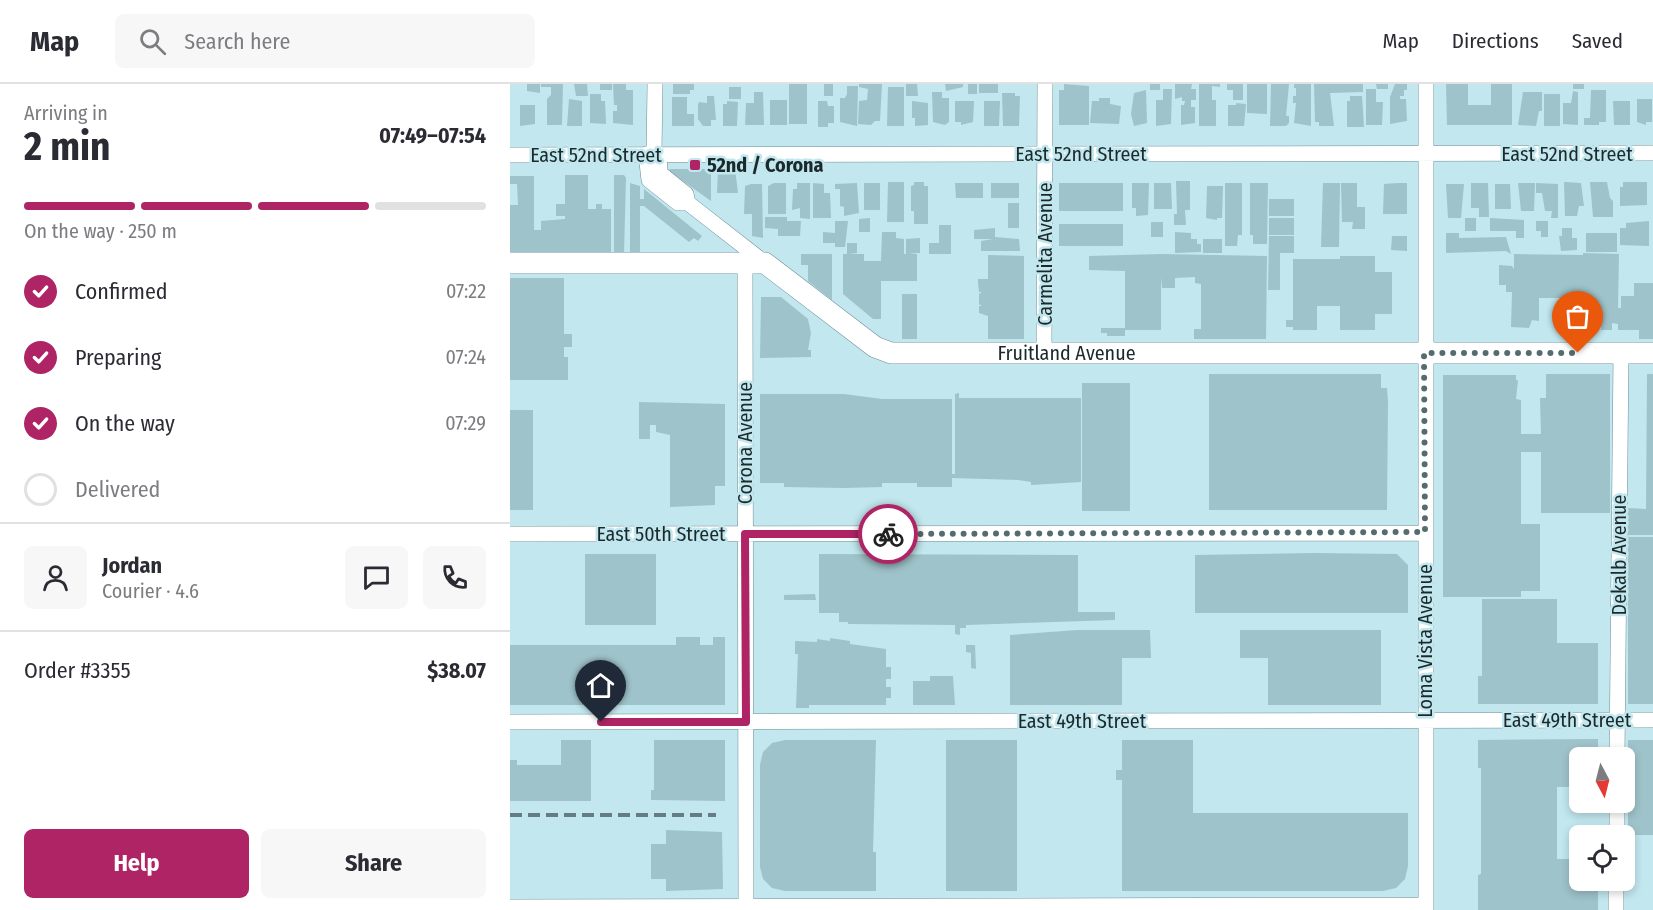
<!DOCTYPE html>
<html lang="en">
<head>
<meta charset="utf-8">
<style>
	body { margin:0; font-family:"Fira Sans Condensed",sans-serif; background:#f7f7f7; color:#2b2b33; height:100vh; display:flex; flex-direction:column; font-size:22px; white-space:nowrap }
	* { box-sizing:border-box; margin:0 }
	p { font-size:20px; color:#7c7c81 }
	.icon { flex:none; width:33px; height:33px; fill:none; stroke:currentColor; stroke-width:2; stroke-linecap:round; stroke-linejoin:round }
	.map { position:relative; flex:1; overflow:hidden }
	.details { display:flex; flex-direction:column; background:#fff; width:510px }
	.details>* { flex:none }
	.needle { width:39px; rotate:173deg }
	.tools { position:absolute; left:1059px; top:663px; display:grid; gap:12px }
	.tools a { display:grid; place-items:center; width:66px; height:66px; border-radius:9px; background:#fff; box-shadow:0 3px 9px #0003; font-size:30px }
	.pin { position:absolute; display:grid; place-items:center; width:51px; height:51px; color:#fff; margin:-62px -26px; border-radius:50% 50% 50% 0; rotate:-45deg; box-shadow:0 0 6px #0007 }
	.pin .icon { rotate:45deg }
	.courier { position:absolute; display:grid; place-items:center; width:60px; height:60px; margin:-30px; border:4px solid #ae2465; border-radius:50%; background:#fff; color:#222; box-shadow:0 2px 8px #0007 }
	.headline em { font-style:normal; font-weight:700 }
	.headline div { display:flex; flex-direction:column-reverse }
	.headline { display:flex; align-items:center; justify-content:space-between; height:102px; padding:0 24px }
	h1 { font-size:39px; font-weight:700; line-height:45px }
	.bar { display:grid; grid-template-columns:repeat(4,1fr); gap:9px 6px; align-content:center; height:72px; padding:0 24px }
	.bar i { height:8px; border-radius:4px; background:#e1e1e2 }
	.bar .selected { background:#ae2465 }
	.bar p { grid-column:span 4 }
	.line { display:flex; align-items:center; gap:15px; padding:0 24px; border-top:2px solid #e1e1e2 }
	.line div { flex:1 }
	.round { display:grid; place-items:center; flex:none; width:63px; height:63px; border-radius:9px; background:#f7f7f7 }
	ol { padding:0 24px; list-style:none }
	li { display:flex; align-items:center; gap:18px; height:66px }
	li p { margin-inline-start:auto }
	li .icon { padding:6px; border-radius:50%; background:#ae2465; color:#fff; stroke-width:4 }
	li:last-child { color:#7c7c81 }
	li i { width:33px; height:33px; border:3px solid #e1e1e2; border-radius:50% }
	.primary-button { display:flex; gap:12px; margin-top:auto; padding:12px 24px }
	.primary-button a { flex:1; height:69px; border-radius:9px; background:#ae2465; color:#fff; font-size:24px; font-weight:700; line-height:69px; text-align:center }
	.primary-button a+a { background:#f7f7f7; color:#2b2b33 }
	header { display:flex; align-items:center; gap:36px; box-sizing:border-box; height:84px; padding:0 30px; background:#fff; border-bottom:2px solid #e1e1e2 }
	header strong { font-size:28px }
	nav { display:flex; gap:33px; margin-inline-start:auto; font-size:21px }
	.search { width:420px; height:54px; background:#f7f7f7; display:flex; align-items:center; gap:15px; box-sizing:border-box; padding:0 21px; border-radius:9px; color:#7c7c81; font-size:22px }
	main { display:flex; flex:1; min-height:0 }
	.map>svg:first-child { display:block }
	.building { fill:#9fc3ca }
	.lines { fill:none; stroke-linecap:round; stroke-linejoin:round }
	.street-casing { stroke:#6d8f96; stroke-width:16 }
	.secondary-casing { stroke:#6d8f96; stroke-width:22 }
	.street { stroke:#fff; stroke-width:15 }
	.secondary { stroke:#fff; stroke-width:21 }
	.rail { stroke:#657d82; stroke-width:4; stroke-dasharray:12 6; stroke-linecap:butt }
	.done { stroke:#556c6f; stroke-width:6; stroke-dasharray:0 10.8 }
	.route { stroke:#ae2465; stroke-width:8 }
	.poi-dot { fill:#ae2465; stroke:#c2e7ee; stroke-width:2 }
	.labels { text-anchor:middle; stroke-width:5; stroke-linejoin:round; paint-order:stroke }
	.street-label { font-size:20px; fill:#1b292b; stroke:#c2e7ee }
	.poi-label { font-size:20px; font-weight:bold; fill:#1b292b; stroke:#c2e7ee; text-anchor:start }
</style>
</head>
<body>
<header>
<strong>Map</strong>
<div class="search"><svg class="icon" aria-label="search" viewBox="0 0 24 24"><circle cx="10" cy="10" r="6"/><path d="M15 15l6 6"/></svg>Search here</div>
<nav><a>Map</a><a>Directions</a><a>Saved</a></nav>
</header>
<main>
<section class="details">
<div class="headline"><div><h1>2 min</h1><p>Arriving in</p></div><em>07:49–07:54</em></div>
<div class="bar"><i class="selected"></i><i class="selected"></i><i class="selected"></i><i></i><p>On the way · 250 m</p></div>
<ol>
<li><svg class="icon" aria-label="check" viewBox="0 0 24 24"><path d="M5 12l5 5 9-10"/></svg>Confirmed<p>07:22</p></li>
<li><svg class="icon" aria-label="check" viewBox="0 0 24 24"><path d="M5 12l5 5 9-10"/></svg>Preparing<p>07:24</p></li>
<li><svg class="icon" aria-label="check" viewBox="0 0 24 24"><path d="M5 12l5 5 9-10"/></svg>On the way<p>07:29</p></li>
<li><i></i>Delivered</li>
</ol>
<div class="line" style="height:108px"><a class="round"><svg class="icon" aria-label="person" viewBox="0 0 24 24"><circle cx="12" cy="8" r="4"/><path d="M4 21q1-7 8-7t8 7"/></svg></a><div><b>Jordan</b><p>Courier · 4.6</p></div><a class="round"><svg class="icon" aria-label="chat" viewBox="0 0 24 24"><path d="M4 5h16v11H9l-5 4z"/></svg></a><a class="round"><svg class="icon" aria-label="phone" viewBox="0 0 24 24"><path d="M5 4h4l2 5-3 2q2 4 5 5l2-3 5 2v4C11 20 4 13 5 4z"/></svg></a></div>
<div class="line" style="height:78px"><div>Order #3355</div><b>$38.07</b></div>
<div class="primary-button"><a>Help</a><a>Share</a></div>
</section>
<div class="map">
<svg width="1143" height="826" viewBox="0 0 1143 826">
	<rect width="100%" height="100%" fill="#c2e7ee"/>
	<path class="building" d="M17,0H30V9L17,7Z
		M31,0H53L52,41H37V15L41,11V3H31Z
		M64,0H77L78,12H66Z
		M90,0H102V6H90Z
		M103,0H116V6H123V41L103,39V27H107V21H104Z
		M163,0H184V6H180V10H163Z
		M279,0H297V40H279Z
		M314,0H323V12H314Z
		M349,0H372L370,37H365L361,41L348,40L349,17L357,16L358,5L349,3Z
		M396,0H407L408,12H396Z
		M435,0H453V3L436,7Z
		M458,0H467V10H458Z
		M469,0H488V9H469Z
		M554,0L579,2V41H549V6H554Z
		M640,0H650V6H640Z
		M665,0H682L681,5H686V16H681V23H685V39L671,41V21H674L675,17H672V13L665,15Z
		M689,0H710V3L702,2V16H706V42H689Z
		M717,0H733V16H723V6H717Z
		M737,0H757V30L737,29Z
		M761,0H779L776,32H779V39L776,42H760Z
		M784,0H801V42L784,39L786,19H783V12H786V4H784Z
		M804,0H853V8L820,9L824,42H809V38H805Z
		M866,0H878V5H867Z
		M885,0H897V6H894V12H890V15H896L897,37L880,40V13Z
		M936,0H958V21H981V0H1002V41H937Z
		M1063,0H1074V5H1063Z
		M337,2H348L347,42L330,38V14H335L337,10Z
		M219,3H231V15H219Z
		M378,3H394V42H377Z
		M653,5H662L661,40L646,42V16H653Z
		M856,5H866V18H873L872,41H856Z
		M636,6L637,39L624,42L621,30L624,9Z
		M1081,6H1096V38H1089V41H1074V34H1080Z
		M1063,7L1068,8V41L1053,40V19H1061Z
		M244,8H253L254,41H235L236,19H244Z
		M422,8H432V14H439V38L435,41L423,38Z
		M1013,8H1032V27H1029L1026,42L1008,41Z
		M492,9H505V12H510L509,42H493Z
		M80,10H91V17H95L96,40L80,39Z
		M1034,10H1050V42H1034Z
		M197,12H204L206,36H201V42H193L188,35V21L189,18L197,19Z
		M840,12H852L854,43H837V17H840Z
		M162,13H177V30H184V42H162Z
		M589,14H600V20L611,22L609,40L580,39L582,17H589Z
		M59,15L72,17V42H57Z
		M1127,15H1142V38H1136V41L1127,38Z
		M260,16H277V41H260Z
		M217,17L228,18L227,42H213V20H217Z
		M308,17H317L318,22H324V39H318V43H308Z
		M402,17L418,19V41L405,42V34H402Z
		M445,17H464L463,38L451,41V38H445Z
		M474,17H490L489,42H474Z
		M1103,17H1120V41H1104Z
		M726,19L736,20L734,42H718V21H726Z
		M10,21H25V40L10,42Z
		M160,85H201V117L159,87Z
		M208,85H225L228,109H207Z
		M55,91H78V125H86V120H92V125H101V170L0,168V121H8L7,100H0V92H24V146H31V137L55,135V132H46V120H55Z
		M104,91H114L116,94L114,170L104,169Z
		M666,97H680V126H675L676,141H664V130H667Z
		M378,98H394V138H377Z
		M404,98H414V102H418V140H404V127H401V102L404,101Z
		M1054,98L1071,99L1074,122H1069L1067,132H1055Z
		M1080,98H1097L1100,114L1103,117V133H1083Z
		M1113,98H1137V121L1110,122V103H1113Z
		M120,99L130,102V115H134V105L192,152L188,157L184,154L179,158L134,122H130V170L120,168Z
		M264,99H276V130H258V102Z
		M287,99H300V135L290,134V124L282,126L283,105H287Z
		M303,99L314,100V109H320L321,134H303Z
		M347,99L349,129L334,132V123L330,122V105H325V100Z
		M354,99H370V126H354Z
		M445,99H473V114H446Z
		M481,99H509V114H481Z
		M549,99H613V127H549Z
		M622,99H639L638,131L626,132V124H622Z
		M644,99H661L662,125H644Z
		M715,99H732V151H728L727,162H715Z
		M740,99H758L757,160H743V151H740Z
		M813,99H830L829,163H811Z
		M831,99H847V123H855V145H842L843,138H832Z
		M888,99H897V130H873L874,100Z
		M961,99H978L979,133H969V124H961Z
		M1008,99H1025L1024,127H1011Z
		M1026,99L1048,100V134H1041L1042,127H1035L1032,109H1026Z
		M241,100H252L253,154L242,152V130H234L235,102Z
		M936,100H954L951,134H938Z
		M985,100H1000L1001,125H985Z
		M697,102H713L712,134H707V136L696,134Z
		M759,115H784V132H759Z
		M498,119H509V144H498Z
		M255,133H277V137H291L290,152H268V145L255,144Z
		M360,134V148H349V135Z
		M759,134H784V151H759Z
		M955,134H966V147H955Z
		M980,134L1014,136V154H1006V147H980Z
		M325,137H338L335,163H325V159H313V148L325,149Z
		M1026,137H1038V153H1031V147H1026Z
		M1139,137V162L1110,161V144H1116V139Z
		M641,138H653V153H641Z
		M549,140H613V162H549Z
		M429,141H441V170H419V159H429Z
		M485,144V153L509,155L510,167H471V157L483,155H464V146Z
		M1052,144H1062V154H1067V166L1051,167L1049,152H1052Z
		M372,148H386V154L394,155V170H396V155L410,154V169H399L407,170V197H371V235H363L333,210V170H337V159H347V169L339,170H354V177H371Z
		M665,148L681,149V155H687V160H691V168L665,169Z
		M936,149H949V154L996,153L1001,170L996,167L936,169Z
		M1076,149H1107V168H1076Z
		M759,152H784V169H770V206H758Z
		M882,152H897V167L881,166Z
		M693,155H712V169H693Z
		M1073,169L1109,170L1108,224H1111V212H1124V199H1143V255H1129V246H1108V240L1102,239V246H1091V239H1085L1084,246H1073V239H1067V246H1055V214H1029V237L1022,236L1019,244L1001,243L1002,208H996V201H989V181L1002,182L1004,185V170L1073,171Z
		M291,170H322V216L298,197V181H291Z
		M651,170L757,172L756,255H684V245H691V194V200L685,199V193L665,194V204H652L651,193V246H615V252H597V249H591V244H615V187L579,186V172Z
		M478,171L514,172V255H478V232L469,229V222H472L469,220V210L472,208H469L468,199V195H478Z
		M830,172H865V188H882V230H865V246H830V222H807V246H783V243H776V236H783V175H830Z
		M0,194H54V250H62V263H54V273H58V296H0Z
		M392,210H407V255H392Z
		M251,213H271L298,235L301,249L298,266H301V273L250,274Z
		M699,290H871V304H877L878,318L877,426H699Z
		M1036,290H1100V429H1031V368H1011V440H1030V507H1011V513H933V291H1006V296H1008L1006,315L1011,316V350H1031L1030,314H1036Z
		M1137,290H1143V451H1118V424L1136,425Z
		M572,299H620V427H572Z
		M449,309V314H571V398L521,401V398L508,396L442,394V403H407V399H372V403L334,404L274,403V399H250V310H334L372,315H442V390H445V310Z
		M129,318L215,320V402H205V421L160,423V351L146,348V341H140V355H129Z
		M0,326H23V426H0Z
		M1118,453H1143V620H1118Z
		M804,469L887,470L898,481V529H685V471Z
		M75,470H146V541H75Z
		M309,470L568,471V528H605V536L456,541V544H450V551L445,550V541L338,540V538H329V529H309Z
		M305,510L306,516H274V511Z
		M972,515H1047V559H1088V620H968V592H972Z
		M567,546H640L641,574H612V621H500V551Z
		M730,546H871V621H758V574H730Z
		M166,553H190V561H203V553H215V621H0V561H166Z
		M320,554L340,557V560L376,565V583H381V595H376V603H381V614H376V621H299V624H286L288,570H285V557L307,558V555L320,557Z
		M456,561H465L466,585L461,584V569L456,568Z
		M420,592H443L445,621H403V597H420Z
		M1088,655V674H1070V703H1047V775H1070V796H1088V826H968V791L971,790V684H968V656Z
		M51,656H81V717H0V676H7V681H51Z
		M144,656H215V717L141,716V706H144Z
		M275,656H366L363,768H366V807H275L262,804L253,795L250,783V681L253,668L262,659Z
		M436,656H507V807H436Z
		M612,656H683V729H898V782L895,795L886,804L873,807H612V696H606V686H612Z
		M1118,656H1143V751H1118Z
		M156,746L212,748L213,805L156,807V795H141V760H156Z"/>
	<g class="lines">
		<defs>
			<path id="street" d="M136,70L139,96L168,119H178L255,179
				M144,70L145,0
				M149,70L150,89L176,110L178,119
				M0,71L1143,69
				M235,179L236,826
				M534,269L535,0
				M0,450L915,449
				M0,638L1143,636
				M1107,674L1111,269
				M1107,752V718
				M0,823L916,821
				M916,826V0
				M1106,826V796"/>
			<g id="secondary">
				<path id="s1" d="M0,179H255L365,263L381,269H1143"/>
			</g>
		</defs>
		<use href="#street" class="street-casing"/>
		<use href="#secondary" class="secondary-casing"/>
		<use href="#street" class="street"/>
		<use href="#secondary" class="secondary"/>
		<path class="rail" d="M0,731H206"/>
	</g>
	<g class="lines">
		<path class="done" d="M378,450L915,448L914,269H1068"/>
		<path class="route" d="M91,638H236L235,450H378"/>
	</g>
	<rect class="poi-dot" x="179" y="75" width="12" height="12" rx="3"/>
	<g class="labels">
		<g class="street-label">
			<text x="571" y="77">East 52nd Street</text>
			<text x="1057" y="77">East 52nd Street</text>
			<text x="86" y="78">East 52nd Street</text>
			<text transform="translate(535 170) rotate(-90)" y="7">Carmelita Avenue</text>
			<text dy="7" stroke="none"><textPath href="#s1" startOffset="586">Fruitland Avenue</textPath></text>
			<text transform="translate(235 359) rotate(-90)" y="7">Corona Avenue</text>
			<text x="151" y="457">East 50th Street</text>
			<text transform="translate(1109 471) rotate(-90)" y="7">Dekalb Avenue</text>
			<text transform="translate(915 557) rotate(-90)" y="7">Loma Vista Avenue</text>
			<text x="1057" y="643">East 49th Street</text>
			<text x="572" y="644">East 49th Street</text>
		</g>
		<g class="poi-label">
			<text x="197" y="88">52nd / Corona</text>
		</g>
	</g>
</svg>
<div class="tools">
<a><svg class="needle" viewBox="-14 -14 28 28"><path d="M0-13l5 13h-10z" fill="#e53935"/><path d="M0 13l5-13h-10z" fill="#7c7c81"/></svg></a>
<a><svg class="icon" aria-label="locate" viewBox="0 0 24 24"><circle cx="12" cy="12" r="6"/><path d="M12 2v4M12 18v4M2 12h4M18 12h4"/></svg></a>
</div>
<div class="pin" style="left:1068px;top:269px;background:#ea580c"><svg class="icon" aria-label="bag" viewBox="0 0 24 24"><path d="M5 8h14l-1 12H6zM9 8a3 3 0 0 1 6 0"/></svg></div>
<div class="pin" style="left:91px;top:638px;background:#1f2937"><svg class="icon" aria-label="home" viewBox="0 0 24 24"><path d="M3 11l9-7 9 7M6 9v11h12V9"/></svg></div>
<div class="courier" style="left:378px;top:450px"><svg class="icon" aria-label="bike" viewBox="0 0 24 24"><circle cx="6" cy="16" r="4"/><circle cx="18" cy="16" r="4"/><path d="M6 16l4-8h5l3 8M10 8l3 8H6M13 5h3"/></svg></div>
</div>
</main>
</body>
</html>
